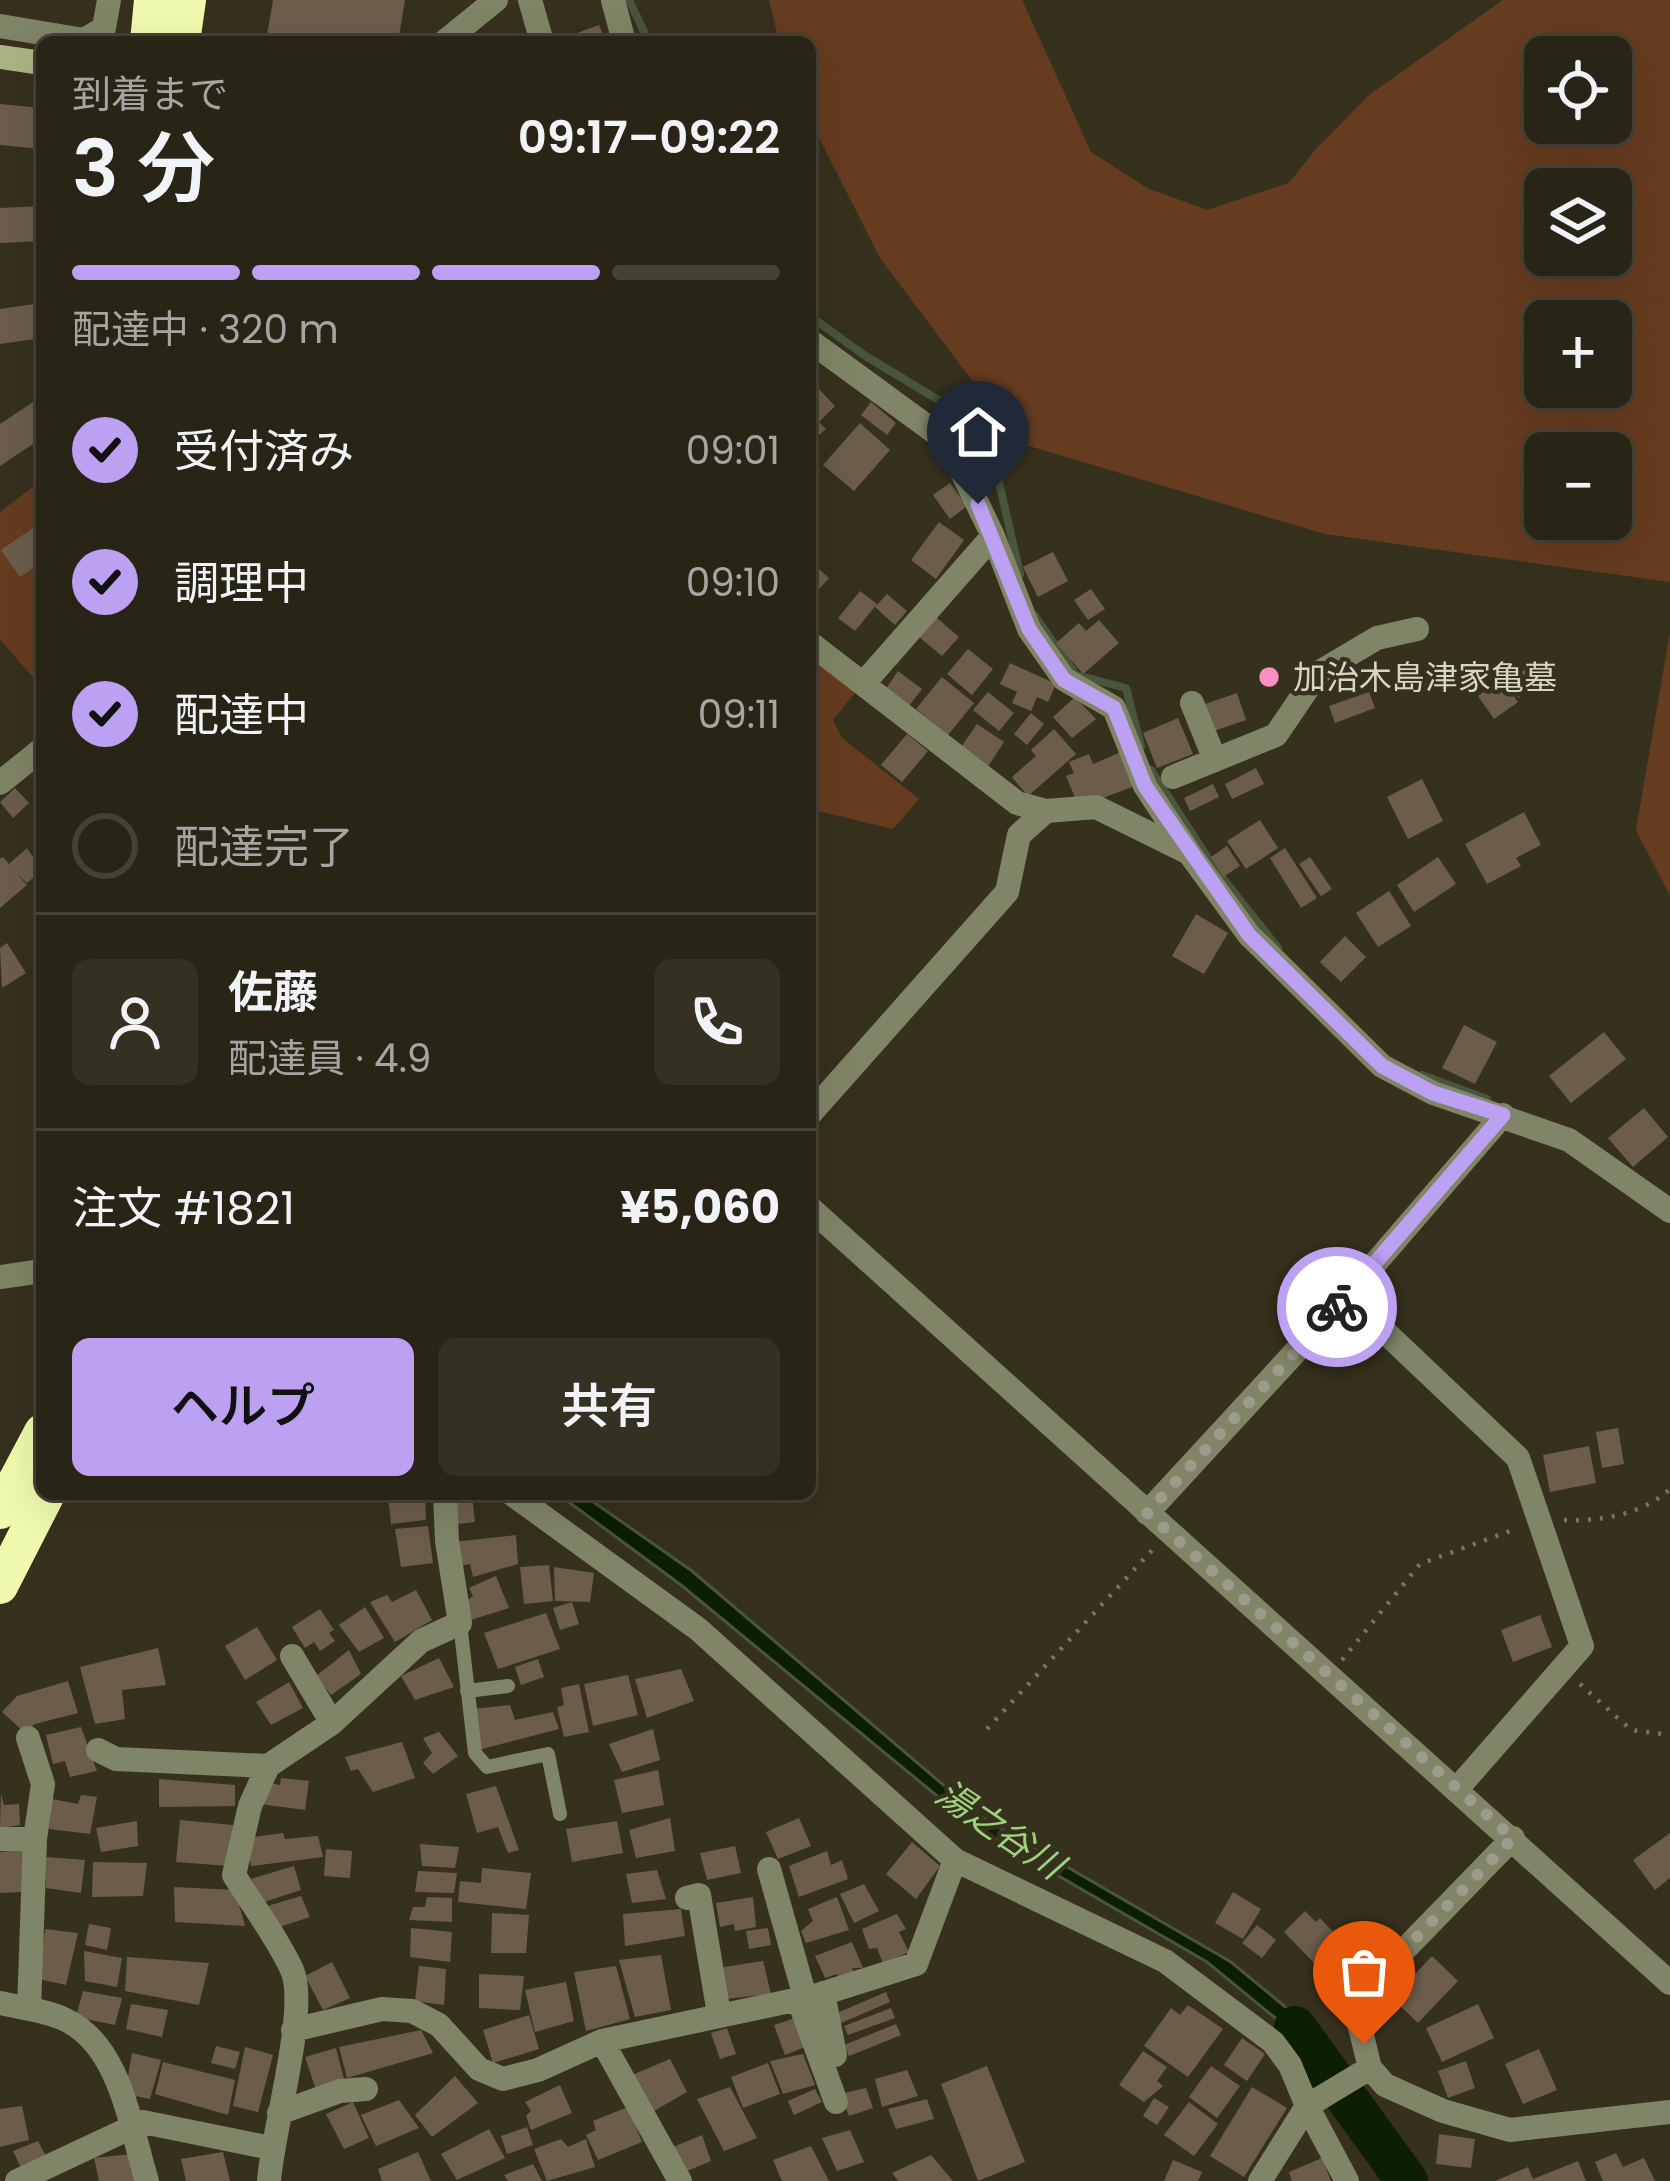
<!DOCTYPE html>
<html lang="ja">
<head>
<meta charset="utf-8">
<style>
	body { margin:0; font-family:Poppins,"Noto Sans JP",sans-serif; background:#343123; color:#f1f3f6; height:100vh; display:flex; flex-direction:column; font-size:45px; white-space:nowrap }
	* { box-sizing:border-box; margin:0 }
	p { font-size:39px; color:#a5a5a1 }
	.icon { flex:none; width:66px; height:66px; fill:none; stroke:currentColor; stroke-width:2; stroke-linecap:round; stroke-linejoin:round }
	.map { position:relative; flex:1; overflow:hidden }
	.sheet { position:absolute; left:36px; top:36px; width:780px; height:1464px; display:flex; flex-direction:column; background:#282516; border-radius:18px; box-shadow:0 12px 48px #0002,0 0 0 3px #444235 }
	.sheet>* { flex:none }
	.buttons { position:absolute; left:1524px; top:36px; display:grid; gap:24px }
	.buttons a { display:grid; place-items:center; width:108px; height:108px; border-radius:18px; background:#282516; box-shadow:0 12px 48px #0002,0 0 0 3px #444235; font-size:60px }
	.pin { position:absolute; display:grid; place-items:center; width:102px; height:102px; color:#fff; margin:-123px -51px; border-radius:50% 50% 50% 0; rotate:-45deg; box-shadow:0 0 12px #0007 }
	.pin .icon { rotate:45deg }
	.courier { position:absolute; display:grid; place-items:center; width:120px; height:120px; margin:-60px; border:9px solid #bca0f2; border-radius:50%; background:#fff; color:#222; box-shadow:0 3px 15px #0007 }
	.overview em { font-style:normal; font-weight:600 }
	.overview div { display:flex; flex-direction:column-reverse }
	.overview { display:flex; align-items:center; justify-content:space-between; height:204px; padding:0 36px }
	h1 { font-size:78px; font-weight:600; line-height:90px }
	.bar { display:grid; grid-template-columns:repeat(4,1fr); gap:18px 12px; align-content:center; height:144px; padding:0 36px }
	.bar i { height:15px; border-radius:9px; background:#444235 }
	.bar .on { background:#bca0f2 }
	.bar p { grid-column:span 4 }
	.line { display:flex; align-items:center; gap:30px; padding:0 36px; border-top:3px solid #444235 }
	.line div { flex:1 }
	.round { display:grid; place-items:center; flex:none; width:126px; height:126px; border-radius:18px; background:#343123 }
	ol { padding:0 36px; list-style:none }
	li { display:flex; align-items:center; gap:36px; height:132px }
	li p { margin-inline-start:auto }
	li .icon { padding:12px; border-radius:50%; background:#bca0f2; color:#111; stroke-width:4 }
	li:last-child { color:#a5a5a1 }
	li i { width:66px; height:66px; border:6px solid #444235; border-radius:50% }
	.primary-button { display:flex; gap:24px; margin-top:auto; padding:24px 36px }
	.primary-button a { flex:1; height:138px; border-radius:18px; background:#bca0f2; color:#111; font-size:48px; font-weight:600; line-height:138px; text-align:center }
	.primary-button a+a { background:#343123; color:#f1f3f6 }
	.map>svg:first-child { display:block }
	.green { fill:#663c20; fill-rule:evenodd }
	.water { fill:#0c1f02; stroke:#49553d; stroke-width:3 }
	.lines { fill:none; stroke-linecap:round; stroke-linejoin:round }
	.stream { stroke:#49553d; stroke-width:8 }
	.river { stroke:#0c1f02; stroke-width:42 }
	.building { fill:#6c5d4b }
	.path { stroke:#797464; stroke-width:4.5; stroke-dasharray:3 9; stroke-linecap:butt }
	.lane { stroke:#808567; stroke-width:14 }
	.street { stroke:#808567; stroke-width:24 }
	.secondary { stroke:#adb484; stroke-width:24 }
	.highway { stroke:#effaae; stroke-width:36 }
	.done { stroke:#9f9b8c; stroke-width:12; stroke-dasharray:0 21.6 }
	.route { stroke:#bca0f2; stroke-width:15 }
	.poi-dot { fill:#fc8fc1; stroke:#36311d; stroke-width:4.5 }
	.labels { text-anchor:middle; stroke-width:9; stroke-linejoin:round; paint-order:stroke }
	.poi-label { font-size:33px; fill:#d7d4c8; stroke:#36311d; text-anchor:start }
	.water-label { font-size:36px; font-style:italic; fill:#9dd37f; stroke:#36311d }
</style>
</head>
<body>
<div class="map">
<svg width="1670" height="2181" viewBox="0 0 1670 2181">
	<rect width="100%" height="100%" fill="#36311d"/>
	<path class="green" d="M769,0H1022L1091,152L1147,188L1207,210L1289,183L1315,150L1369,95L1503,0H1670V582L1325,534L1019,443L880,258L810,120V42H779ZM1545,57H1611V123H1545ZM1545,189H1611V255H1545ZM1611,321V387H1545V321ZM1545,453H1611V519H1545Z
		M42,480V688L0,639V512Z
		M1670,632V896L1636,830Z
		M810,652L858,689L833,720L842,738L919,799L893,829L810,809Z"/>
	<path class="water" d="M558,1494H582L692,1571L981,1817L1231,1962L1300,2019L1334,2070L1323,2077L1285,2026L1207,1962L976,1828L681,1585Z"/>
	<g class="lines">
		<path class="stream" d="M629,0L649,42
			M810,316L864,355L945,404L998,478L1020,574
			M1035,616L1076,675L1126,688L1141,746
			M1151,770L1213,866L1278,948
			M1422,1075L1487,1099"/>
		<path class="river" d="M1295,2027L1407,2181"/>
	</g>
	<path class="building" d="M273,0H405L398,42H270L266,41Z
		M599,25L606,42H553Z
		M0,104L42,108V149L0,145Z
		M42,206V241L0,243V208Z
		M42,303V338L0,344V309Z
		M819,389L835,406L819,422L826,429L810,443V397Z
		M39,398L42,438L0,466V424Z
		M871,402L896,423L887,435L861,415Z
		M860,423L890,450L854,491L823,465Z
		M950,483L967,506L950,519L933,495Z
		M42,522V562L20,577L1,550Z
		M939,522L964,540L936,579L911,560Z
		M1053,552L1068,581L1038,597L1023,567Z
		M810,561L829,578L810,599Z
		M1091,589L1105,609L1088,620L1074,600Z
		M860,591L877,604L855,631L838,618Z
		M887,594L907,611L895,625L875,607Z
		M929,611L959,637L942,656L912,631Z
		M1099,620L1119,643L1083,674L1056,643L1079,623L1086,631Z
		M968,649L993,669L972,695L947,674Z
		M1010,663L1056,684L1048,702L1037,697L1031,711L1012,703L1017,692L1000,684Z
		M1527,668L1537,684L1518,698L1507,682Z
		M898,671L922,689L908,707L885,690Z
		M942,677L974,703L948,735L916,709Z
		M1502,679L1518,702L1494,719L1478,696Z
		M988,692L1014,713L999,731L973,710Z
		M1369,692L1375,708L1335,723L1329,706Z
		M1237,693L1246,720L1208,733L1199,706Z
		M1075,697L1096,719L1072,738L1053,717Z
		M1031,713L1044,724L1027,745L1014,734Z
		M1178,718L1193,754L1157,768L1143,733Z
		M977,724L1004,742L987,768L959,750Z
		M1054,729L1076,754L1028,796L1012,777L1036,756L1031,750Z
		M907,734L928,751L902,782L881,765Z
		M1126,750L1140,784L1079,807L1066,776L1074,773L1069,762L1089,754L1093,764Z
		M1256,768L1264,784L1232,799L1225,784Z
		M1422,779L1443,821L1408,839L1387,797Z
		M1213,784L1219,797L1190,811L1184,798Z
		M15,788L29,803L13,818L0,802Z
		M1524,812L1541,845L1516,858L1521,866L1487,884L1465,844Z
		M1260,820L1278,848L1246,869L1227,841Z
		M1227,846L1240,866L1223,877L1211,857Z
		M27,848L42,870L27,883L17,874L27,885L0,908V859L3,857L9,864Z
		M1285,848L1317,898L1301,908L1270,858Z
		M1310,857L1332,889L1321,896L1299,864Z
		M1438,857L1456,884L1414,912L1397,885Z
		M1389,891L1411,926L1378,947L1356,913Z
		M1196,914L1228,933L1204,974L1172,956Z
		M1345,936L1366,957L1341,982L1320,962Z
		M7,943L26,973L2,988L0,948Z
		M1464,1025L1497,1042L1475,1084L1442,1068Z
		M1604,1032L1626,1059L1571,1103L1549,1076Z
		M1644,1108L1668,1137L1633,1167L1608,1138Z
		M1618,1428L1624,1464L1602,1468L1596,1432Z
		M1589,1446L1596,1483L1550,1492L1543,1455Z
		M425,1494L426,1520L391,1524L388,1496Z
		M472,1495L475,1522L450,1525L446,1498Z
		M428,1526L433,1563L401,1567L395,1529Z
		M516,1535L518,1564L473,1577L470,1564L456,1567L453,1542Z
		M549,1565L553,1601L524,1604L520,1567Z
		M554,1567L594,1573L590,1602L555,1601Z
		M496,1576L509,1608L471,1620L464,1603L473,1596L469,1588Z
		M416,1590L432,1620L395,1642L370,1602L387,1595L392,1602Z
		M572,1602L579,1624L560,1630L553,1608Z
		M365,1607L384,1638L359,1652L339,1625Z
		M320,1609L334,1630L329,1633L335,1641L320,1651L314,1642L305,1648L292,1627Z
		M546,1613L560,1649L498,1669L484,1633Z
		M1540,1615L1552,1647L1513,1662L1501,1630Z
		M257,1627L277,1660L245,1680L225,1646Z
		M158,1648L166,1685L122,1690L125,1719L95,1724L80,1667Z
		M349,1650L361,1674L331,1695L316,1676Z
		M439,1658L454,1687L415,1700L401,1676Z
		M538,1659L544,1677L521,1685L515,1667Z
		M681,1669L694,1701L647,1718L635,1679Z
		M628,1675L638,1715L593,1726L584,1684Z
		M68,1681L78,1713L35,1724L25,1733L2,1712L17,1696Z
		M289,1682L303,1708L271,1725L256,1702Z
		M579,1684L589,1732L564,1737L557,1707L564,1705L561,1688Z
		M510,1705L515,1720L553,1712L559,1729L478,1750L472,1709Z
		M81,1727L97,1771L70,1777L65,1761L53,1764L46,1735Z
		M653,1729L660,1760L622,1772L609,1744Z
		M439,1732L458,1756L433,1774L423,1763L432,1753L423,1738Z
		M402,1742L415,1778L373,1792L358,1769L351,1771L345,1757Z
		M658,1770L664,1805L622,1813L614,1780Z
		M281,1778L309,1781L305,1810L260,1804L263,1782L280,1785Z
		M159,1779L235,1785V1806L159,1807Z
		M496,1786L519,1850L508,1853L498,1827L477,1833L466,1794Z
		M1,1794L4,1805L19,1804L20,1825L0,1828Z
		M81,1795L97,1797L90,1834L49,1829L52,1799L78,1804Z
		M670,1818L675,1851L636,1858L629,1830Z
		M799,1818L811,1846L778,1859L766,1832Z
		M180,1820L233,1825L229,1866L176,1862Z
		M137,1821L138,1846L101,1852L96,1828Z
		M617,1821L623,1853L572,1862L566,1829Z
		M283,1833L285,1839L318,1836L323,1857L251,1866L246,1838Z
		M1670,1833V1878L1655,1890L1633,1860Z
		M912,1842L940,1866L916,1899L886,1874Z
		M420,1844L459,1847L455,1868L422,1866Z
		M735,1846L741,1873L707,1880L700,1853Z
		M326,1849L352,1851L350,1878L324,1876Z
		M23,1850V1892L0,1893V1852Z
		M827,1851L831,1865L842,1860L848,1879L799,1897L789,1866Z
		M46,1857L85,1860L81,1893L46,1888Z
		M93,1862L147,1863L143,1896L92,1897Z
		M294,1866L301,1890L264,1902L251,1879Z
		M482,1868L531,1873L526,1909L458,1902L460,1881L481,1883Z
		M657,1870L666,1899L632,1903L626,1874Z
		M418,1871L457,1873L454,1893L415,1892Z
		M864,1884L879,1911L854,1923L840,1894Z
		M174,1887L235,1890L245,1926L175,1922Z
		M1233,1892L1261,1909L1243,1939L1215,1923Z
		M301,1896L310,1917L276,1928L264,1907Z
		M427,1897L452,1898V1922L409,1920L413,1907H425Z
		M753,1897L756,1927L735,1931L734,1924L720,1927L716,1903Z
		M837,1897L849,1930L806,1943L801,1931L813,1921L808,1909Z
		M681,1909L685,1936L625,1946L623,1914Z
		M1305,1911L1316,1922L1320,1918L1341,1940L1316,1965L1284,1932Z
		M492,1913L529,1915L526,1953H491Z
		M897,1914L906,1929L899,1932L909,1952L883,1963L877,1948L869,1949L862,1929Z
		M89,1924L111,1928L107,1950L85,1945Z
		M1257,1925L1276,1940L1262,1958L1242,1943Z
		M411,1928L452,1932L450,1962L410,1957Z
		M768,1928L771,1945L749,1949L746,1931Z
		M45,1929L78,1933L66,1985L39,1979Z
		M852,1942L863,1968H852L855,1975L840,1981L837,1974L825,1978L815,1956Z
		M84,1951L122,1958L117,1987L85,1981Z
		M661,1955L671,2010L635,2017L619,1960Z
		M1432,1956L1458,1981L1418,2023L1392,1998L1408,1982L1402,1977L1409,1970L1416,1973Z
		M127,1957L209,1963L199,2005L125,1991Z
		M763,1961L771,1994L725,1999L718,1968Z
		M332,1962L350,1998L323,2010L305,1976Z
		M1337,1962L1353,1977L1341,1990L1325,1975Z
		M419,1966L446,1969L444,2005L415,2001Z
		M616,1966L630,2019L586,2031L574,1972Z
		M479,1974L524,1976L520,2010L479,2008Z
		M566,1982L574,2021L535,2032L525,1990Z
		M83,1991L122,1998L115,2025L76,2017Z
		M886,1992L890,2002L841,2023L837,2013Z
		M131,2004L168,2010L162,2037L126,2029Z
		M1478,2004L1494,2038L1442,2062L1426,2028Z
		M1188,2005L1223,2029L1188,2077L1144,2046L1171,2008L1180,2015Z
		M891,2008L895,2018L848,2035L844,2026Z
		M529,2015L539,2049L493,2063L483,2030Z
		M795,2018L805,2047L785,2055L774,2025Z
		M896,2024L901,2035L849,2056L844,2045Z
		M727,2028L736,2054L720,2059L711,2033Z
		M421,2030L433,2053L347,2078L339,2047Z
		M1242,2038L1265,2054L1247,2081L1224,2065Z
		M216,2046L240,2052L235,2069L211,2063Z
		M245,2047L273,2055L258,2112L233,2106Z
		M336,2048L344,2079L316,2090L305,2057Z
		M1539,2049L1557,2090L1523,2104L1505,2064Z
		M1143,2051L1167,2067L1157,2081L1163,2086L1144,2102L1119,2085Z
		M132,2053L161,2060L150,2099L125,2094Z
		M803,2054L815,2085L783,2094L770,2061Z
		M670,2059L687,2092L652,2112L632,2075Z
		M1466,2061L1475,2088L1448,2098L1438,2071Z
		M163,2062L235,2080L228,2115L155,2094Z
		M768,2063L780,2094L743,2108L731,2077Z
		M987,2066L1025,2162L978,2181L941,2084Z
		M1211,2066L1240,2086L1217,2118L1189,2097Z
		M907,2070L918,2096L882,2107L875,2079Z
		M455,2076L478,2103L432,2137L415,2115Z
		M560,2085L572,2113L531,2130L526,2116L531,2111L525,2102Z
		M730,2087L757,2138L724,2151L697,2099Z
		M1252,2087L1287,2108L1244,2177L1210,2156Z
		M866,2088L873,2108L849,2116L840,2094Z
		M815,2089L822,2102L794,2115L788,2101Z
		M1154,2098L1169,2107L1157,2125L1143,2116Z
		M927,2099L934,2119L896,2129L888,2109Z
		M399,2100L419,2128L376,2146L361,2115Z
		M353,2102L369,2138L344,2149L326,2114Z
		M1189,2102L1218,2124L1194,2156L1164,2135Z
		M22,2106L29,2140L0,2147V2109Z
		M628,2107L642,2142L598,2160L586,2135L596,2130L593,2121Z
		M527,2127L533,2145L507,2154L501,2136Z
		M489,2129L505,2158L457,2180L441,2154Z
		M850,2130L864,2162L837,2171L822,2138Z
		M1439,2134L1475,2139L1471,2168L1436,2164Z
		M702,2135L711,2161L685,2172L673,2147Z
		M561,2139L568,2147L586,2139L595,2167L547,2181L534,2149Z
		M38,2141L47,2158L21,2168L13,2151Z
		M811,2146L829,2181H782L773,2160Z
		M223,2152L230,2181H186L181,2159Z
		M418,2152L431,2181H382L378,2169Z
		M1616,2153L1623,2167L1644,2158L1655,2181H1603L1595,2162Z
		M131,2154L138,2181H99L94,2158Z
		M931,2155L953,2181H898L892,2173Z
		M1322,2158L1331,2181H1292L1289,2172Z
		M1173,2160L1202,2172L1198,2181H1164Z
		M1578,2161L1586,2181H1495L1528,2167L1533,2179Z
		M533,2164L542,2181H508L504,2175Z"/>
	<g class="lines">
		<path class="path" d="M1564,1520C1599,1522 1644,1514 1670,1489
			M1342,1660L1420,1564L1518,1528
			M1580,1684L1631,1730L1670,1735
			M987,1729L1156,1546"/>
		<path class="lane" d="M460,1623L475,1753L487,1767L548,1754L560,1814
			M467,1691L508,1686"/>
		<path class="street" d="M530,0L542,42
			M613,0L624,42
			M0,26L84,40L104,28L109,0
			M444,42L496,0
			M810,341L947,441L993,536L1029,629L1064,679L1114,708L1145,786L1188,851
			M810,643L1017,803L1046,811L1096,807L1189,853L1249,935L1382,1066L1433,1093L1569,1140L1670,1211
			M863,684L993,536
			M1192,703L1215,760
			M1173,777L1276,735L1318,673L1377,638L1417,629
			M0,783L42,749
			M810,1114L1007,892L1019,835L1046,811
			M810,1208L1670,1983
			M0,1277L42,1271
			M1347,1296L1518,1458L1582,1646L1457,1789
			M512,1494L698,1629L955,1860L1165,1961L1273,2042L1290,2065L1307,2106L1347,2181
			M1147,1513L1347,1296L1503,1115
			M292,1656L332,1723
			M98,1750L116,1759L268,1766
			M1513,1838L1377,1978L1358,2019L1370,2068L1385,2085L1443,2111L1510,2130L1670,2112
			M0,1839H35L43,1784L28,1738
			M769,1869L805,1997
			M687,1898L699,1895L719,2014
			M823,1993L835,2055
			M798,1998L836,2102
			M0,2003C21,2008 45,2010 64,2019C121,2045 130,2127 147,2181
			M29,2009L35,1839
			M293,2030L382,2009L412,2011L439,2025L479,2069L503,2079L538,2070L602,2041L818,1995L916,1964L955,1860
			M602,2041L680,2181
			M279,2113L340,2091L366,2089
			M17,2181L143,2122L271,2148
			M269,2181C272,2133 309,2008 292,1970C277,1937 253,1906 234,1875L250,1806L268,1766L332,1723L421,1641L460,1623L447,1541L445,1494
			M1260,2181L1307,2106L1370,2068"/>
		<path class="secondary" d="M0,57L42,63"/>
		<path class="highway" d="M148,42L152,0
			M182,42L188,0
			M0,1511L42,1432
			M0,1586L47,1494"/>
	</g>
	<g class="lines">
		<path class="done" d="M1337,1307L1147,1513L1513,1838L1377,1978L1358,2019L1364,2044"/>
		<path class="route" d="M978,504L1029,629L1064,680L1114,708L1145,786L1249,935L1382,1066L1433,1093L1503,1115L1337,1307"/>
	</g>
	<circle class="poi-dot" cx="1269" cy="677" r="12"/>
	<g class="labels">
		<g class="poi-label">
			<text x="1293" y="689">加治木島津家亀墓</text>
		</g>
		<g class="water-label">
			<text transform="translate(1000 1829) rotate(34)" y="13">湯之谷川</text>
		</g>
	</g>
</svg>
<div class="buttons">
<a><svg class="icon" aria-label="locate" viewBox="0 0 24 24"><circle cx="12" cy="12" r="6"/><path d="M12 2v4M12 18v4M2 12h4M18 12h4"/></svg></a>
<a><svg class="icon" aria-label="layers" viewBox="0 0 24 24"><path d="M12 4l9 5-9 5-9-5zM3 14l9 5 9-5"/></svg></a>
<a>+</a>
<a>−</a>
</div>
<div class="pin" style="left:1364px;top:2044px;background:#ea580c"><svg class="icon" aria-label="bag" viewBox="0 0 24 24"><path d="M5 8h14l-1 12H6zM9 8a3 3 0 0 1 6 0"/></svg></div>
<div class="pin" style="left:978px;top:504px;background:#1f2937"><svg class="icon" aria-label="home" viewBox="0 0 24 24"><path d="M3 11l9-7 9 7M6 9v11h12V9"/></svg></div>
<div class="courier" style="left:1337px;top:1307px"><svg class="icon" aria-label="bike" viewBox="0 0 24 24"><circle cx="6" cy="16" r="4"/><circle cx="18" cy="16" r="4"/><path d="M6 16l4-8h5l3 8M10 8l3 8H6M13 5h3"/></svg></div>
<section class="sheet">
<div class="overview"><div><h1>3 分</h1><p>到着まで</p></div><em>09:17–09:22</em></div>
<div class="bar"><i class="on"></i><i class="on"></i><i class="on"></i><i></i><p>配達中 · 320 m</p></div>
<ol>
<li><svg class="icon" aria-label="check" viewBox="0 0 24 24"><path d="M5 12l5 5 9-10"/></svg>受付済み<p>09:01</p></li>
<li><svg class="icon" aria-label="check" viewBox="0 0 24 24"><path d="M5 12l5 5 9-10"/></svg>調理中<p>09:10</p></li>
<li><svg class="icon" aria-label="check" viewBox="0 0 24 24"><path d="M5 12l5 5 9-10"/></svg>配達中<p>09:11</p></li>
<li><i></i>配達完了</li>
</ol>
<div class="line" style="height:216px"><a class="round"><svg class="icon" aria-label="person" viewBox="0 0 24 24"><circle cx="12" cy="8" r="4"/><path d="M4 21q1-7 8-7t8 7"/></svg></a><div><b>佐藤</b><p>配達員 · 4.9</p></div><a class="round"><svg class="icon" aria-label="phone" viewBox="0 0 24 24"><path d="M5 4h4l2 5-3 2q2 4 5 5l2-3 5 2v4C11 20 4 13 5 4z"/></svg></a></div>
<div class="line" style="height:156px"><div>注文 #1821</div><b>¥5,060</b></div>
<div class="primary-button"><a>ヘルプ</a><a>共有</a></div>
</section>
</div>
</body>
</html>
